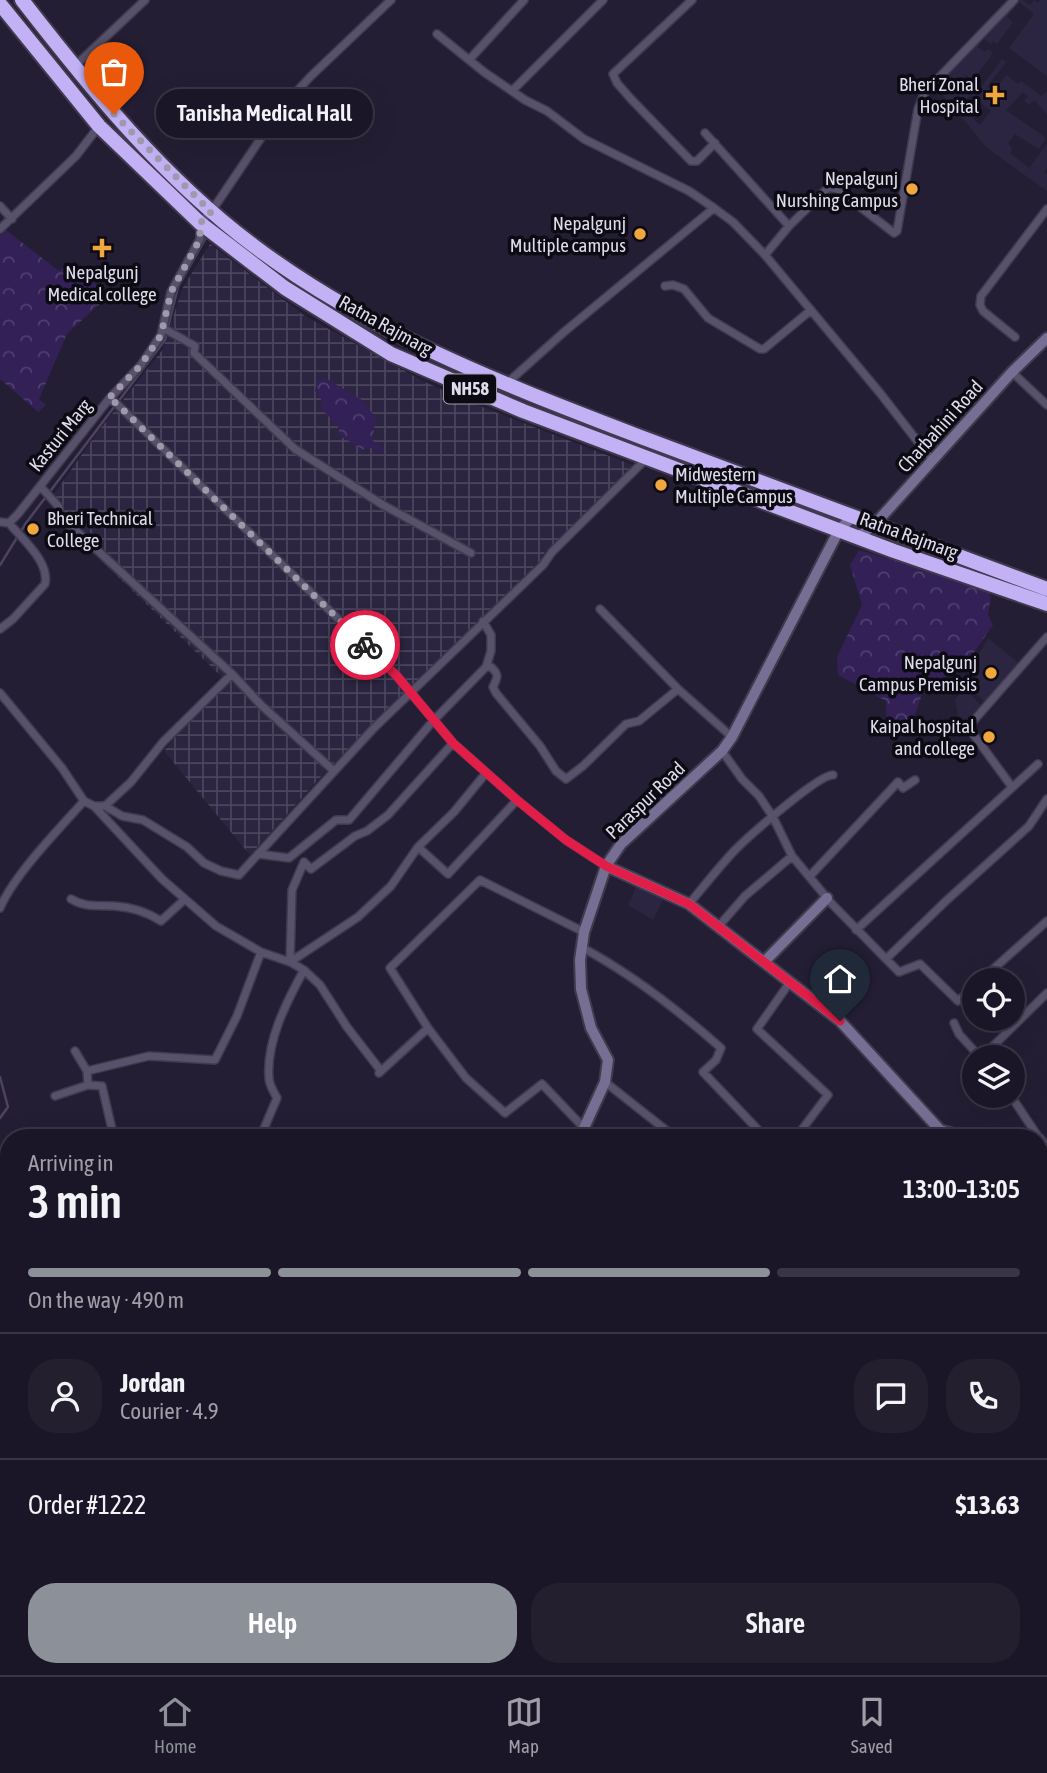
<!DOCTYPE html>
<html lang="en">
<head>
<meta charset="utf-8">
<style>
	body { margin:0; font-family:"Asap Condensed",sans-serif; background:#241f2f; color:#f1f3f6; height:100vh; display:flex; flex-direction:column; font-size:26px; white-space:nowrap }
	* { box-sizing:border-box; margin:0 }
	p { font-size:23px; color:#a09fa7 }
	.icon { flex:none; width:38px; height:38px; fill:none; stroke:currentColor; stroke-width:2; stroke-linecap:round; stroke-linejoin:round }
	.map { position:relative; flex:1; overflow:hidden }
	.panel { position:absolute; left:0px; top:1129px; width:1048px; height:548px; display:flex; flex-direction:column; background:#1b1627; border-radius:28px 28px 0 0; box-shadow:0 7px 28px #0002,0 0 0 2px #393544 }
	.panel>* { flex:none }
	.tools { position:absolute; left:962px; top:968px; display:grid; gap:14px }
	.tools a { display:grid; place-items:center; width:63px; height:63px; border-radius:50%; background:#1b1627; box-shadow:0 7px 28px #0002,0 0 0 2px #393544; font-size:35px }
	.pin { position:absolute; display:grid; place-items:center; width:60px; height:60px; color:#fff; margin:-72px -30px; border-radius:50% 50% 50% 0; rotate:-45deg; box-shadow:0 0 7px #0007 }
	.pin .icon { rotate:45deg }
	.courier { position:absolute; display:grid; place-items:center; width:70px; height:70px; margin:-35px; border:5px solid #e11d48; border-radius:50%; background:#fff; color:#222; box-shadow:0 2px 9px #0007 }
	.bubble { position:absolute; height:49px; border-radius:24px; background:#1b1627; box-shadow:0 7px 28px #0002,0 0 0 2px #393544; font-size:23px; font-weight:600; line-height:49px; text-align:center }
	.summary em { font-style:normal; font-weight:600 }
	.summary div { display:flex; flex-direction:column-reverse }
	.summary { display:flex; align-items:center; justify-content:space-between; height:119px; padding:0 28px }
	h1 { font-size:46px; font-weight:600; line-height:52px }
	.bar { display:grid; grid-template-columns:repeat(4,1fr); gap:10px 7px; align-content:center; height:84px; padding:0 28px }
	.bar i { height:9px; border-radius:5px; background:#393544 }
	.bar .selected { background:#8c9099 }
	.bar p { grid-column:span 4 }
	.line { display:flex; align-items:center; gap:18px; padding:0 28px; border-top:2px solid #393544 }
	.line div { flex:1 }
	.round { display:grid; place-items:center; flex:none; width:74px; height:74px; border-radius:28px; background:#241f2f }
	.action { display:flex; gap:14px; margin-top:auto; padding:14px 28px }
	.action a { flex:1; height:80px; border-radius:28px; background:#8c9099; color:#fff; font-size:28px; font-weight:600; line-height:80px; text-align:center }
	.action a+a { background:#241f2f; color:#f1f3f6 }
	.tab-bar { display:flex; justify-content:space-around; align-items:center; height:98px; border-top:2px solid #393544; background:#1b1627; font-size:19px; color:#a09fa7 }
	.tab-bar a { display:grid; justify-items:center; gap:4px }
	.tab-bar .selected { color:#8c9099 }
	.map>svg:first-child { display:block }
	.built { fill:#2c2541; fill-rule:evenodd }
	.industrial { fill:url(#industrial-grid) }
	.forest { fill:url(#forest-crowns) }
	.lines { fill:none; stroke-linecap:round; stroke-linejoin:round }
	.stream { stroke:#4d4262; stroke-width:2.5 }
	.street-casing { stroke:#3f3a4d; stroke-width:10 }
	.secondary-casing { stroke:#3f3a4d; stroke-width:14 }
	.highway-casing { stroke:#3f3a4d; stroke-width:18 }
	.street { stroke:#57516b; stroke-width:7 }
	.secondary { stroke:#776e94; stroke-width:10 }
	.highway { stroke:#c2b1f5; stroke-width:14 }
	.done { stroke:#9e9aab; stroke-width:7; stroke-dasharray:0 12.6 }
	.route { stroke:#e11d48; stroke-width:9 }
	.poi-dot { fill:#efa73e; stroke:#0c0a13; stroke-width:2.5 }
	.labels { text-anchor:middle; stroke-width:7; stroke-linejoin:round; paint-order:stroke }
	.shield { fill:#0c0a13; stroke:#a09daa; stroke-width:2 }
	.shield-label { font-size:18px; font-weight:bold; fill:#dfdceb }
	.poi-label { font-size:19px; fill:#dfdceb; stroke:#0c0a13; text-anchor:end }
	.street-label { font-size:19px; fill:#dfdceb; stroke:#0c0a13 }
</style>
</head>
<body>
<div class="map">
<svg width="1047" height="1675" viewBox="0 0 1047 1675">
	<defs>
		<pattern id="industrial-grid" width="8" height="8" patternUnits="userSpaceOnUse" patternTransform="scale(1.75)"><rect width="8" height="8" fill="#2c2541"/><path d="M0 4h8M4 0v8" fill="none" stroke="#4a445d"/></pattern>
		<pattern id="forest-crowns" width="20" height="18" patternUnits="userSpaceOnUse" patternTransform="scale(1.75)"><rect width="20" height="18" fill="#322056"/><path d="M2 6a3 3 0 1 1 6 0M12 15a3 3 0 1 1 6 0" fill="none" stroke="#4f406e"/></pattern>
	</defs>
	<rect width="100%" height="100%" fill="#241e34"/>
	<path class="built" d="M1016,0H1023L1030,5L1034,0L1038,3L1040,0H1047V76L1009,48L1034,14L1019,2L1007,17L1013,22L997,44L993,41L991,44L984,39L978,47L985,52L988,49L993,53L973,80L966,75L961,81L977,93L1002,59L1006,62L987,87L993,92L1006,75L1018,84L1021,81L1041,96L1047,92V114L1034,100L1029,105L1024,101L1028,96L1023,92L1006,110L1046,138L1039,149L1015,134L1008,143L1012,149L1010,153L1029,168L1047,144V168L1044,172L1047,174V191L987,148L935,85ZM970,95L991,111L980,125L961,107Z
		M988,638L1021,665L986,704L964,681Z
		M963,691H967L981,705L965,721L959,719L955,700Z
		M638,883L665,896L653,920L628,905Z"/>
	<path class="industrial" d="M210,244L305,316L423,381L472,403L635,466L553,549L545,552L541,560L325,772L250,855L164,751L224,679L58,519L59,510L50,500L97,433L163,349L182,289Z"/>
	<path class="forest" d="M6,230L59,271L69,262L109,295L67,334L39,399L46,405L38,412L0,379V235Z
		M320,378L327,379L362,400L376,418L372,440L383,448L384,453L368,447L360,451L353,443L341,437L338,427L320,407L323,402L315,391L317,381Z
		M859,550L981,586L991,596L988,615L993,625L961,671L925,686L908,734L887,736L886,701L838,675L837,657L862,605L850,565Z"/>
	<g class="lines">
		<path class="stream" d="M0,565L26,523L165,340L178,287L207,236
			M0,1077L8,1107L0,1118
			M0,1286L9,1291
			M0,1333L9,1326
			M0,1352L9,1371
			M0,1650L9,1632"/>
		<defs>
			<path id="street" d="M692,0L613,74L617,83L631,99L691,161H697L715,143
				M437,34L484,72L525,100L547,111L584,139L689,191L714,208L733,222L765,255
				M469,60L524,0
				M74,67L145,0
				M512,91L603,0
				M705,133L789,226
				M0,206L12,219
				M0,229L76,156L99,126
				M665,286L673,285L684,289L708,318L760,349H764L811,310
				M163,328L195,346L194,353L295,449L383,505L471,553
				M1015,337L983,311L980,305L981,296L1047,209
				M1012,372L1047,405
				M505,385L564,332L714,208
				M109,399L116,403L396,675L453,743L517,800L566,840L606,866
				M932,460L880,393L765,255L789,226L829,187L837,189L894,233L897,231L918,109L925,92L1014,0
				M40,486L59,507L60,516L232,674L163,742L131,782L105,806
				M0,522L9,523L18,514L109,399L141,365L161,335L171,292L200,239V223L211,212L280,110L310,77L391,0
				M600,609L678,689L732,737
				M0,629L13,619L45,584C50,562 22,539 9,523
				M486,667H491C500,675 497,678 493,687L496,693L540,746L556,771L566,779L583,766L626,724L639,721L678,689
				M232,674L261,705L334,771
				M0,693L62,768L84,801L94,806L162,879L216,926L261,952L290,962L304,970L320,985L347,1027L381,1071
				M453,743L388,815L367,831L355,836L311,869L304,862L292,890L290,962L358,917L391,886L418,847L454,812L486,773
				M722,751L742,779L759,796L773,817L792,856L832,904L886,959L947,900L1029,826L1047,799
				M1012,787L968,727L1047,637
				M94,806H105L122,816L143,820L187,847L204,863L221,871L239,875L373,729L543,565L552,552L647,458
				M418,847L448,874L517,800
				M258,854L289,858L336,820H349L433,721L486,667L491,651V635L483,621
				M810,876L898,782L903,788L915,780
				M71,899C86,908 98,905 114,906C131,907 147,912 161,921L185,899
				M689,904C704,886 719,867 735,850C748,837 819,774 833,775
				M0,908C14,875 59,829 84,801
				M718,927L745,896L792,856
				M856,930L1038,764
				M581,947C632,974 678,1010 721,1048L716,1060L703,1072L766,1138
				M886,959L899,972L920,964L958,1001L975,986
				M981,980L1047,921
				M790,982L757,1029L828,1095L797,1136
				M954,1023L959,1034L980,1057
				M428,1028L466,1078L505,1113L542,1084L584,1128
				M75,1051L87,1071L149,1056L215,1060L237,1016L261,952
				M982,1057L1047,993
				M379,1073L428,1028L390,968L480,880L584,932
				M605,1082L676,1138
				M88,1085L102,1086L114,1138
				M55,1096L88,1085L87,1071
				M1011,1096L1039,1138
				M260,1138L277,1098C274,1092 269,1085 269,1078C266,1041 287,1001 304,970
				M1040,1138L1047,1147
				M0,1209L9,1220
				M1040,1275L1047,1270
				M1040,1445L1047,1440"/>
			<path id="secondary" d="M858,537L875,524L1012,372L1047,338
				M606,866L689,904L840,1021L940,1130L957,1135L959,1138
				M764,962L827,898
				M586,1138L584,1128L605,1082L608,1060L591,1028L581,989L580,960L584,932L606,866L621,844L722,751L732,737L839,530L853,516
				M1040,1237L1047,1246
				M545,1668L557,1675
				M458,1675L461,1668"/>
			<path id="highway" d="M22,0C91,89 163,178 254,246C371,334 503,384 638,436C774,488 911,537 1047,589
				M0,4L99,126L200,223L285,288L391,354L523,411L894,551L1047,604"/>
		</defs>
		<use href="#street" class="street-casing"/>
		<use href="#secondary" class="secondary-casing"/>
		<use href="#highway" class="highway-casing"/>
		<use href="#street" class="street"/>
		<use href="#secondary" class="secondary"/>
		<use href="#highway" class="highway"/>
	</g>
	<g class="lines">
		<path class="done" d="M114,114L211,212L200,223V239L171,292L161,335L141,365L108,399L116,403L365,645"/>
		<path class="route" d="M365,645L396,675L453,743L517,800L566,840L606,866L689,904L840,1021"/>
	</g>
	<g class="poi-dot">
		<path d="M991.5 84.5h7v7h7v7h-7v7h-7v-7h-7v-7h7z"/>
		<circle cx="912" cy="189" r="7"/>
		<circle cx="640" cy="234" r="7"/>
		<path d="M98.5 237.5h7v7h7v7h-7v7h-7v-7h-7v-7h7z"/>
		<circle cx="661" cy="485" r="7"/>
		<circle cx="33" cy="529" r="7"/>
		<circle cx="991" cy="673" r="7"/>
		<circle cx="989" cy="737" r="7"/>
	</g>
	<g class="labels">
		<rect class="shield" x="444" y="374.5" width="52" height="29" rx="5"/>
		<g class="shield-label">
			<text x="470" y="395">NH58</text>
		</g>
		<g class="poi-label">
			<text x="979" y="91">Bheri Zonal<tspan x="979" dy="22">Hospital</tspan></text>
			<text x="898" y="185">Nepalgunj<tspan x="898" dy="22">Nurshing Campus</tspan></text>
			<text x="626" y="230">Nepalgunj<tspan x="626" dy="22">Multiple campus</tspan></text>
			<text x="102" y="279" text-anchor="middle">Nepalgunj<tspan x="102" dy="22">Medical college</tspan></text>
			<text x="675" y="481" text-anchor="start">Midwestern<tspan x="675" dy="22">Multiple Campus</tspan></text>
			<text x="47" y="525" text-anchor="start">Bheri Technical<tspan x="47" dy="22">College</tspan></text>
			<text x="977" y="669">Nepalgunj<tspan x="977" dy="22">Campus Premisis</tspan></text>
			<text x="975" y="733">Kaipal hospital<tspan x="975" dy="22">and college</tspan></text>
		</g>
		<g class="street-label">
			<text transform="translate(386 325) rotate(29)" y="7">Ratna Rajmarg</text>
			<text transform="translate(940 426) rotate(-48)" y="7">Charbahini Road</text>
			<text transform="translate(60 435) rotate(-51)" y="7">Kasturi Marg</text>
			<text transform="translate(909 535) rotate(20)" y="7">Ratna Rajmarg</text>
			<text transform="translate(645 800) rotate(-44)" y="7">Paraspur Road</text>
		</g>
	</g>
</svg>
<div class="tools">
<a><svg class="icon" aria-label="locate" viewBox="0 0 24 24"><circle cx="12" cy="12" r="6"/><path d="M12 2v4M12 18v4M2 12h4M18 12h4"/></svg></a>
<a><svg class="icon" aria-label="layers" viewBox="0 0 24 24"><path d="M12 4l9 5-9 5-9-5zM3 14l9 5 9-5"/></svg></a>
</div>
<div class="pin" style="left:114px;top:114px;background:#ea580c"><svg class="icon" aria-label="bag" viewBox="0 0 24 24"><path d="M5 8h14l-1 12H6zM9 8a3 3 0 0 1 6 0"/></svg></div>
<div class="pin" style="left:840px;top:1021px;background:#1f2937"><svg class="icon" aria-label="home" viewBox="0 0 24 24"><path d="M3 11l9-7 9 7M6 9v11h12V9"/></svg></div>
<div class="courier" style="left:365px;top:645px"><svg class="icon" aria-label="bike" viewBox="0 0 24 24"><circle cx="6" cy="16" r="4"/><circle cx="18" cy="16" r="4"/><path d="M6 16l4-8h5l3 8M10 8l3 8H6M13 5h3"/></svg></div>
<div class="bubble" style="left:156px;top:89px;width:217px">Tanisha Medical Hall</div>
<section class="panel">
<div class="summary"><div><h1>3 min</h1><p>Arriving in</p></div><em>13:00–13:05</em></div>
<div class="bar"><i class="selected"></i><i class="selected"></i><i class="selected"></i><i></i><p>On the way · 490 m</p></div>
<div class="line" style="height:126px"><a class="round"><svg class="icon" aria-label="person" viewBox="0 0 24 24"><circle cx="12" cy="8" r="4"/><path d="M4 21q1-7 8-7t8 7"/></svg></a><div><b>Jordan</b><p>Courier · 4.9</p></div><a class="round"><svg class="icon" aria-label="chat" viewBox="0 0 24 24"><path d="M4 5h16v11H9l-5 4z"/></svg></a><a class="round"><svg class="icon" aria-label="phone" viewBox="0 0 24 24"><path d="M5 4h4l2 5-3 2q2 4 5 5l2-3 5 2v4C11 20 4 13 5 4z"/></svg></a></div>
<div class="line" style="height:91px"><div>Order #1222</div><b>$13.63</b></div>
<div class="action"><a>Help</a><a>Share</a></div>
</section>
</div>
<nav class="tab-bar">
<a class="selected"><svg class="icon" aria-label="home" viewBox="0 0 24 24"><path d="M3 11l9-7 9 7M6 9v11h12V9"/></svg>Home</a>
<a><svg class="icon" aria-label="map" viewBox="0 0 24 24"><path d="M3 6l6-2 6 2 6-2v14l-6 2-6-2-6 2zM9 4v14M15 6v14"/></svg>Map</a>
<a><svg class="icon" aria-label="saved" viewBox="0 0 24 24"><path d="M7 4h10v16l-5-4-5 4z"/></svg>Saved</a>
</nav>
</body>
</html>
